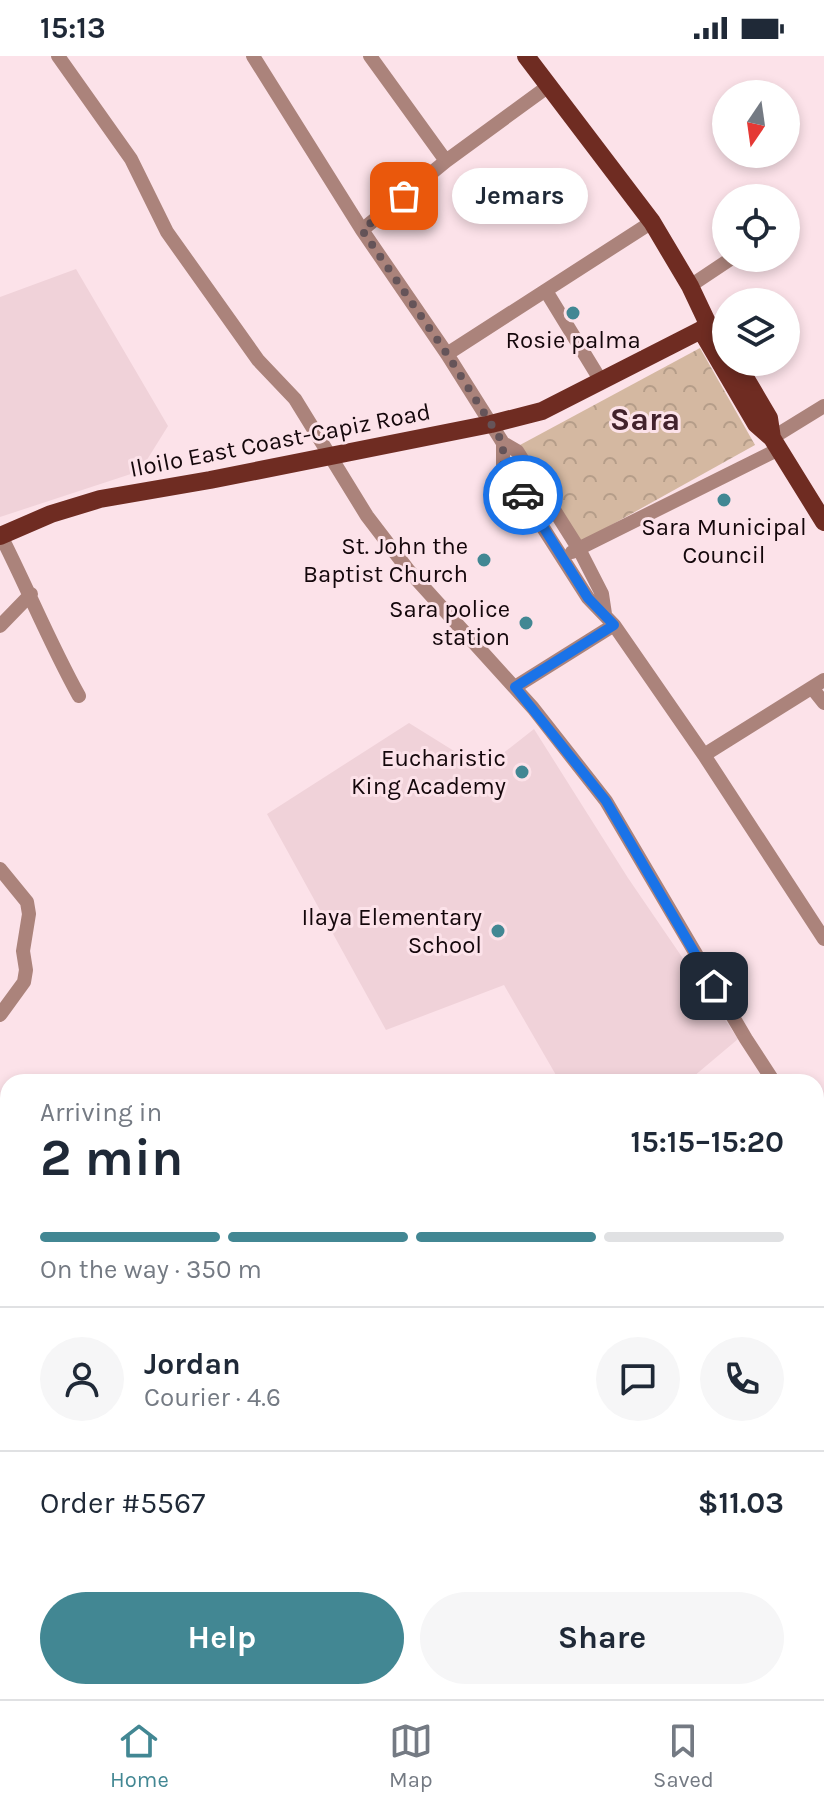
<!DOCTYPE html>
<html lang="en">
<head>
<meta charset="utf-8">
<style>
	body { margin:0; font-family:Karla,sans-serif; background:#f6f6f7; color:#1f2937; height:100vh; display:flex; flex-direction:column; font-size:30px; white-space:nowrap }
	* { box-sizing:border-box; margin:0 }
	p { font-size:26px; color:#747a83 }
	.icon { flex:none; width:44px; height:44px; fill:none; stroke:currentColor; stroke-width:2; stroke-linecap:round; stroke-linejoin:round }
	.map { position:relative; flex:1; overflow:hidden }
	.sheet { position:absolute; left:0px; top:1018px; width:824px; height:626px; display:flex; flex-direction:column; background:#fff; border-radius:24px 24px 0 0; box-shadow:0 4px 12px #0003 }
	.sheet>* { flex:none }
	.needle { width:52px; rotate:193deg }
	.buttons { position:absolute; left:712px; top:24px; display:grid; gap:16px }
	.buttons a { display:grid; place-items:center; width:88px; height:88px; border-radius:50%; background:#fff; box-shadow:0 4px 12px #0003; font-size:40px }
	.pin { position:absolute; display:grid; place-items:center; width:68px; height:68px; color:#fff; margin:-34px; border-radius:16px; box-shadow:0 4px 12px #0006 }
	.courier { position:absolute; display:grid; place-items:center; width:80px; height:80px; margin:-40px; border:6px solid #1a73e8; border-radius:50%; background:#fff; color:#222; box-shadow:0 2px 10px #0007 }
	.bubble { position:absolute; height:56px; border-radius:28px; background:#fff; box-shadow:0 4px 12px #0003; font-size:26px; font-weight:700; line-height:56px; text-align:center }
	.summary em { font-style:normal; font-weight:700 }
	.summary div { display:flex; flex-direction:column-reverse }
	.summary { display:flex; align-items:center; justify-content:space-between; height:136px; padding:0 40px }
	h1 { font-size:52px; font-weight:700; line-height:60px }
	.bar { display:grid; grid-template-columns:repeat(4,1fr); gap:12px 8px; align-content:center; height:96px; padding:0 40px }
	.bar i { height:10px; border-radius:6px; background:#e0e1e3 }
	.bar .on { background:#428793 }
	.bar p { grid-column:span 4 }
	.line { display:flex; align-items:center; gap:20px; padding:0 40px; border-top:2px solid #e0e1e3 }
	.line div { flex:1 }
	.round { display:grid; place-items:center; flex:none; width:84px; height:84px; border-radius:42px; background:#f6f6f7 }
	.action { display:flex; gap:16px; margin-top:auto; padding:16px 40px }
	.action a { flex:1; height:92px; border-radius:48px; background:#428793; color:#fff; font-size:32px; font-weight:700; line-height:92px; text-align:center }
	.action a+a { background:#f6f6f7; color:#1f2937 }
	.status { display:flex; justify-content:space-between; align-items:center; height:56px; padding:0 40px; background:#fff; direction:ltr }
	.status svg { height:22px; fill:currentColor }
	.menu { display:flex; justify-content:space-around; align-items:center; height:112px; border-top:2px solid #e0e1e3; background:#fff; font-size:22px; color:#747a83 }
	.menu a { display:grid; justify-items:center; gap:4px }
	.menu .on { color:#428793 }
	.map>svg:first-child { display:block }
	.built { fill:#f0d2d9 }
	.park { fill:url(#park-crowns) }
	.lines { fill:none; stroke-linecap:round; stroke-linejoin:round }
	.minor { stroke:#ab837b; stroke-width:14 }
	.major { stroke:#6f2c22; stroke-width:18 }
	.done { stroke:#655459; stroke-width:8; stroke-dasharray:0 14.4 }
	.route { stroke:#1a73e8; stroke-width:10 }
	.poi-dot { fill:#428793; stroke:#fce2e9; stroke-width:3 }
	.labels { text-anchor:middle; stroke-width:6; stroke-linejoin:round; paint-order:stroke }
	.poi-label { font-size:24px; fill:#14070b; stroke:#fce2e9; text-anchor:end }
	.street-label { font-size:24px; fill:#14070b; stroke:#fce2e9 }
	.district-label { font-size:32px; font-weight:bold; fill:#42222c; stroke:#fce2e9 }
</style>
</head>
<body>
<div class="status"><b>15:13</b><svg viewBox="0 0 49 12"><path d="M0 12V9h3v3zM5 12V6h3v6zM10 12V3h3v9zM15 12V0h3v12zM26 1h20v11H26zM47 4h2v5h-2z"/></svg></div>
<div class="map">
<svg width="824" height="1643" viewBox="0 0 824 1643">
	<defs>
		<pattern id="park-crowns" width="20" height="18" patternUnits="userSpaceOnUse" patternTransform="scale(2)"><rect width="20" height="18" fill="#d4b8a1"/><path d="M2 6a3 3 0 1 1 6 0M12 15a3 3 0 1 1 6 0" fill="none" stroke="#b59d89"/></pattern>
	</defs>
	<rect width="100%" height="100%" fill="#fce2e9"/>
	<path class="built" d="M76,213L168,370L140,415L0,461V241Z
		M409,667L483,713L534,673L628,822L738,983L687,1026H560L504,929L386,974L267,758Z"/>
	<path class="park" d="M700,292L755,389L579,487L520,389Z"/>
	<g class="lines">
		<path class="minor" d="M58,0L131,103L167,176L258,304L295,343L367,460L409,515L533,652L606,745L746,983L774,1026
			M253,0L362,174L447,298L503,387L517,395L580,495L602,538L605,558
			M370,0L446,105
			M362,174L446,105L550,29
			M690,230L732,202
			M546,235L601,325
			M447,298L652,166
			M772,382L824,350
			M503,387V409L588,542L614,569L704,699L824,883
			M1,480C28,533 50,588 79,640
			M572,496L779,393
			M0,570L31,538
			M515,631L614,569
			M812,632L824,647
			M704,699L824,624
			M0,813L27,846L29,858L23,895L26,914L24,926L0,959
			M816,1096L824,1064
			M816,1216L824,1220
			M700,1643L702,1636"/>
		<path class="major" d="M526,0L652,166L690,230L708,268L726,289
			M701,274L756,368L772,382L824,466
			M736,306L769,362L772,382
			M0,480L51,458L100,443L210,424L491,368L542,355L701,274L708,268"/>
	</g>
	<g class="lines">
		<path class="done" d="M404,140L362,174L447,298L503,387V409L523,439"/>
		<path class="route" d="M523,439L588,542L614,569L515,631L606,745L714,930"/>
	</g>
	<g class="poi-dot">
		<circle cx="573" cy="257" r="8"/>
		<circle cx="724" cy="444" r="8"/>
		<circle cx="484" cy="504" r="8"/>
		<circle cx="526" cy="567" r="8"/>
		<circle cx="522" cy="716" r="8"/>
		<circle cx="498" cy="875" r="8"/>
	</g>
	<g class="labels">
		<g class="poi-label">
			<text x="573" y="292" text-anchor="middle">Rosie palma</text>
			<text x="724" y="479" text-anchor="middle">Sara Municipal<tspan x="724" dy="28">Council</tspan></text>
			<text x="468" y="498">St. John the<tspan x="468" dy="28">Baptist Church</tspan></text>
			<text x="510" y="561">Sara police<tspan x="510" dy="28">station</tspan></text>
			<text x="506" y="710">Eucharistic<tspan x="506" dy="28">King Academy</tspan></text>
			<text x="482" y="869">Ilaya Elementary<tspan x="482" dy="28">School</tspan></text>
		</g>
		<g class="street-label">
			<text transform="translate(280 384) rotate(-11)" y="8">Iloilo East Coast-Capiz Road</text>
		</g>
		<g class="district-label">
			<text x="645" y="374">Sara</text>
		</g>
	</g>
</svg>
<div class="buttons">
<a><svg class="needle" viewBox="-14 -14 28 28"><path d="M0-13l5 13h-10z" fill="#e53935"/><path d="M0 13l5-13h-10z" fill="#747a83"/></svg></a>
<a><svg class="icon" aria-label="locate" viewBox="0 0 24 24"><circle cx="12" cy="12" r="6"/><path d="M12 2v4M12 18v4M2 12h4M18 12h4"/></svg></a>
<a><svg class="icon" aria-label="layers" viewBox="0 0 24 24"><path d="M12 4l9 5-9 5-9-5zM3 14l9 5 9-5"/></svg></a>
</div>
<div class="pin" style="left:404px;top:140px;background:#ea580c"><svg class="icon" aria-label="bag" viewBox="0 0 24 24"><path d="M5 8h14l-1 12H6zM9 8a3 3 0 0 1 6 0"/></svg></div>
<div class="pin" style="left:714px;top:930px;background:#1f2937"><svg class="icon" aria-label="home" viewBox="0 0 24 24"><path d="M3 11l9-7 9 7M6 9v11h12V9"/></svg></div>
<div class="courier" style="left:523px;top:439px"><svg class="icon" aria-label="car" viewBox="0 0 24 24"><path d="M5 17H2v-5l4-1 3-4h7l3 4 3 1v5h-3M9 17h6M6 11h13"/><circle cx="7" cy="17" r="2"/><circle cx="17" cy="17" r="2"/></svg></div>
<div class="bubble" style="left:452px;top:112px;width:136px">Jemars</div>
<section class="sheet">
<div class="summary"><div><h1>2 min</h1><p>Arriving in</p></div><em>15:15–15:20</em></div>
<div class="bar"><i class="on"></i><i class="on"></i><i class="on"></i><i></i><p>On the way · 350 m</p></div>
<div class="line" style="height:144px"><a class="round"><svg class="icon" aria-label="person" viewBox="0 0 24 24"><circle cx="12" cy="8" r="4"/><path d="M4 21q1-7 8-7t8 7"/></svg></a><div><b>Jordan</b><p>Courier · 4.6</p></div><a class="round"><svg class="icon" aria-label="chat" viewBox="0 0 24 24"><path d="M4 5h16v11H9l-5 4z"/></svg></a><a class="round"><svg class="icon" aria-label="phone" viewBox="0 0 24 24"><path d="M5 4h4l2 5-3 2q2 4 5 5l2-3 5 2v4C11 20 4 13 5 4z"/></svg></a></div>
<div class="line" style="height:104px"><div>Order #5567</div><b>$11.03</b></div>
<div class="action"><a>Help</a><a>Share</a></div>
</section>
</div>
<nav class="menu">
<a class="on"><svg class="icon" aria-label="home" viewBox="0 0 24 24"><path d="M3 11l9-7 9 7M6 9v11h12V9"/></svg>Home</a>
<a><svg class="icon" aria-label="map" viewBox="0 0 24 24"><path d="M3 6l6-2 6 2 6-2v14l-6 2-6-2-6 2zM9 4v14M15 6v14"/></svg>Map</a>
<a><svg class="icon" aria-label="saved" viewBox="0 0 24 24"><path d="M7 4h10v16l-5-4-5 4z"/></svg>Saved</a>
</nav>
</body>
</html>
